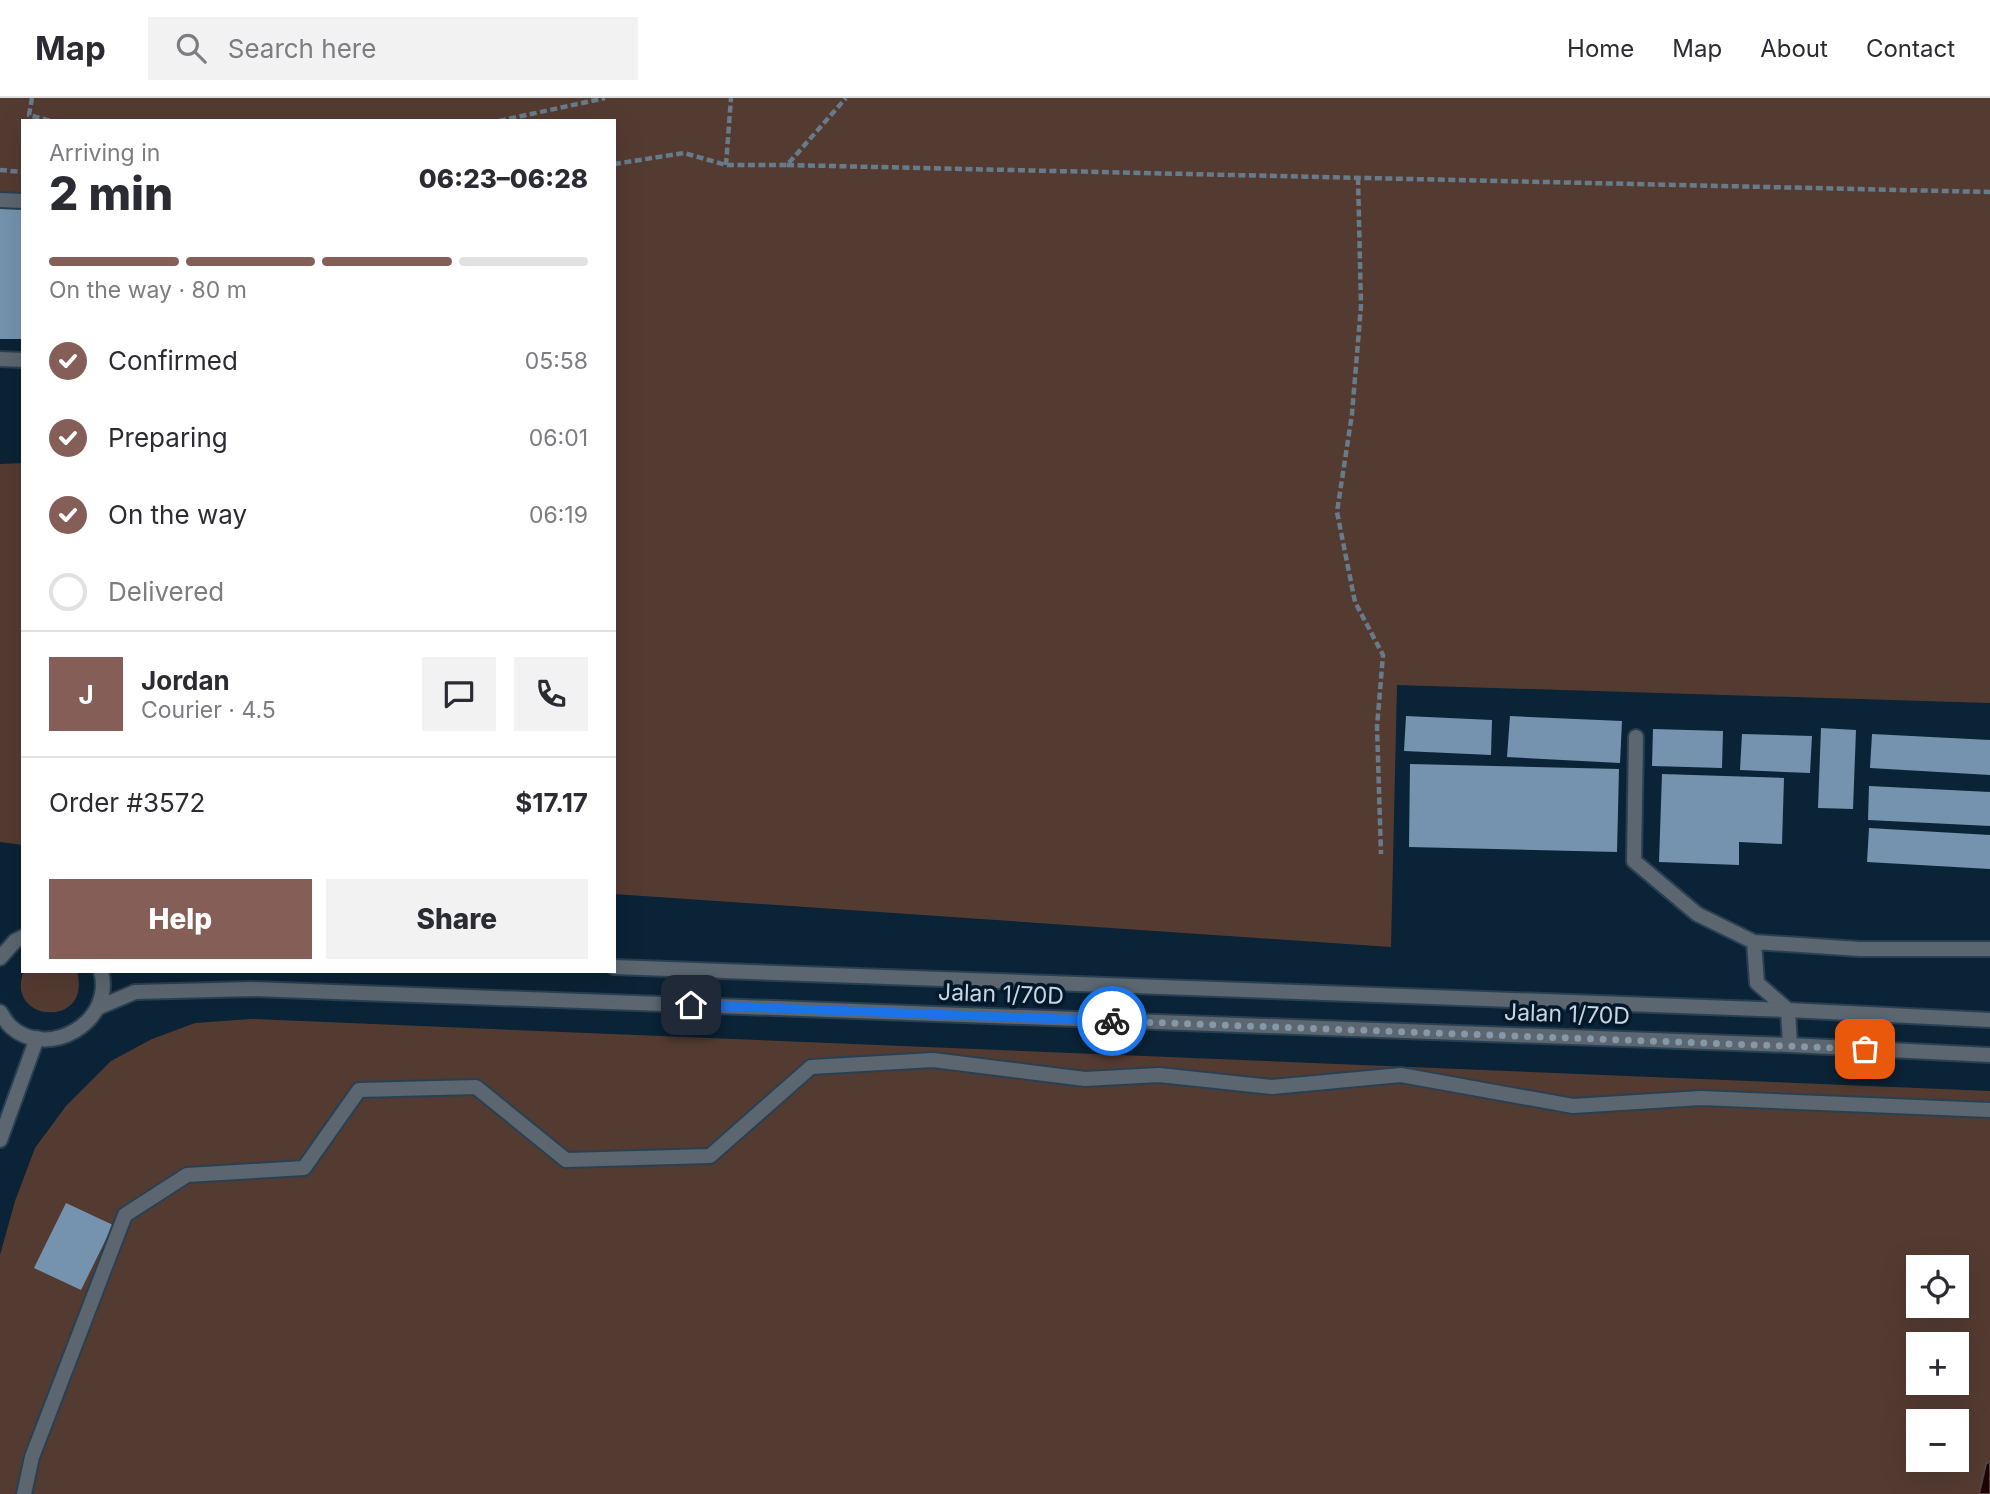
<!DOCTYPE html>
<html lang="en">
<head>
<meta charset="utf-8">
<style>
	body { margin:0; font-family:Inter,sans-serif; background:#f2f2f3; color:#2b2b33; height:100vh; display:flex; flex-direction:column; font-size:26px; white-space:nowrap }
	* { box-sizing:border-box; margin:0 }
	p { font-size:23px; color:#7c7c81 }
	.icon { flex:none; width:38px; height:38px; fill:none; stroke:currentColor; stroke-width:2; stroke-linecap:round; stroke-linejoin:round }
	.map { position:relative; flex:1; overflow:hidden }
	.sheet { position:absolute; left:21px; top:21px; width:595px; height:854px; display:flex; flex-direction:column; background:#fff; border-radius:0px; box-shadow:0 7px 28px #0002 }
	.sheet>* { flex:none }
	.tools { position:absolute; left:1906px; top:1157px; display:grid; gap:14px }
	.tools a { display:grid; place-items:center; width:63px; height:63px; border-radius:0px; background:#fff; box-shadow:0 7px 28px #0002; font-size:35px }
	.pin { position:absolute; display:grid; place-items:center; width:60px; height:60px; color:#fff; margin:-30px; border-radius:14px; box-shadow:0 4px 10px #0006 }
	.courier { position:absolute; display:grid; place-items:center; width:70px; height:70px; margin:-35px; border:5px solid #1a73e8; border-radius:50%; background:#fff; color:#222; box-shadow:0 2px 9px #0007 }
	.overview em { font-style:normal; font-weight:800 }
	.overview div { display:flex; flex-direction:column-reverse }
	.overview { display:flex; align-items:center; justify-content:space-between; height:119px; padding:0 28px }
	h1 { font-size:46px; font-weight:800; line-height:52px }
	.bar { display:grid; grid-template-columns:repeat(4,1fr); gap:10px 7px; align-content:center; height:84px; padding:0 28px }
	.bar i { height:9px; border-radius:5px; background:#e1e1e2 }
	.bar .on { background:#855f57 }
	.bar p { grid-column:span 4 }
	.line { display:flex; align-items:center; gap:18px; padding:0 28px; border-top:2px solid #e1e1e2 }
	.line div { flex:1 }
	.round { display:grid; place-items:center; flex:none; width:74px; height:74px; border-radius:0px; background:#f2f2f3 }
	ol { padding:0 28px; list-style:none }
	li { display:flex; align-items:center; gap:21px; height:77px }
	li p { margin-inline-start:auto }
	li .icon { padding:7px; border-radius:50%; background:#855f57; color:#fff; stroke-width:4 }
	li:last-child { color:#7c7c81 }
	li i { width:38px; height:38px; border:4px solid #e1e1e2; border-radius:50% }
	.cta { display:flex; gap:14px; margin-top:auto; padding:14px 28px }
	.cta a { flex:1; height:80px; border-radius:0px; background:#855f57; color:#fff; font-size:28px; font-weight:800; line-height:80px; text-align:center }
	.cta a+a { background:#f2f2f3; color:#2b2b33 }
	header { display:flex; align-items:center; gap:42px; box-sizing:border-box; height:98px; padding:0 35px; background:#fff; border-bottom:2px solid #e1e1e2 }
	header strong { font-size:33px }
	nav { display:flex; gap:38px; margin-inline-start:auto; font-size:24px }
	.search { width:490px; height:63px; background:#f2f2f3; display:flex; align-items:center; gap:18px; box-sizing:border-box; padding:0 24px; border-radius:0px; color:#7c7c81; font-size:26px }
	.map>svg:first-child { display:block }
	.green { fill:#543b32; fill-rule:evenodd }
	.water { fill:#1f0400; stroke:#524344; stroke-width:2 }
	.building { fill:#7593ae }
	.lines { fill:none; stroke-linecap:round; stroke-linejoin:round }
	.lane-casing { stroke:#294052; stroke-width:18 }
	.street-casing { stroke:#294052; stroke-width:18 }
	.path { stroke:#677b8a; stroke-width:4.5; stroke-dasharray:7 3.5; stroke-linecap:butt }
	.lane { stroke:#5b6670; stroke-width:14 }
	.street { stroke:#5b6670; stroke-width:14 }
	.done { stroke:#8697a6; stroke-width:7; stroke-dasharray:0 12.6 }
	.route { stroke:#1a73e8; stroke-width:9 }
	.labels { text-anchor:middle; stroke-width:7; stroke-linejoin:round; paint-order:stroke }
	.street-label { font-size:23px; fill:#c8d6e2; stroke:#03192b }
</style>
</head>
<body>
<header>
<strong>Map</strong>
<div class="search"><svg class="icon" aria-label="search" viewBox="0 0 24 24"><circle cx="10" cy="10" r="6"/><path d="M15 15l6 6"/></svg>Search here</div>
<nav><a>Home</a><a>Map</a><a>About</a><a>Contact</a></nav>
</header>
<div class="map">
<svg width="1990" height="1396" viewBox="0 0 1990 1396">
	<rect width="100%" height="100%" fill="#0b2336"/>
	<path class="green" d="M0,0H1990V605L1397,587L1391,849L614,796V23H23V96L0,94Z
		M23,365V747L0,744V366Z
		M24,873H77C93,932 3,924 24,873Z
		M251,921L1990,993V1396H0V1157L15,1103L35,1050L66,1008L111,963L152,941L195,925ZM1918,1169H1956V1208H1918ZM1918,1246H1956V1284H1918ZM1918,1323H1956V1362H1918Z"/>
	<path class="water" d="M1990,1363V1396H1979L1986,1366Z"/>
	<path class="building" d="M0,104L23,105V241H0Z
		M1406,618L1492,622L1491,657L1404,653Z
		M1510,618L1622,623L1620,665L1507,659Z
		M1821,630L1856,632L1853,711L1818,710Z
		M1653,631L1723,633L1722,670L1652,668Z
		M1742,636L1812,638L1810,675L1740,672Z
		M1872,636L1990,642V677L1870,670Z
		M1410,666L1619,671L1617,754L1409,749Z
		M1662,676L1784,680L1782,746L1739,744V767L1659,764Z
		M1869,688L1990,694V728L1868,722Z
		M1869,730L1990,737V771L1867,764Z
		M66,1105L113,1127L81,1192L34,1170Z"/>
	<g class="lines">
		<defs>
			<path id="lane" d="M0,102L23,103
				M0,261L23,262
				M1636,639L1634,763L1697,816L1754,844L1860,851H1990
				M1754,844L1757,885L1788,912L1790,947
				M24,1396L32,1359L125,1117L187,1077L304,1070L359,992L476,989L566,1062L710,1058L811,969L933,962L1085,981L1159,977L1272,989L1401,977L1573,1008L1701,1000L1990,1012"/>
			<path id="street" d="M0,860L15,843L23,839
				M614,869L1788,912L1990,922
				M97,910L135,894L251,891L1790,947L1990,957
				M0,914C3,918 6,924 10,928C48,963 115,924 101,873
				M0,1042L37,940"/>
		</defs>
		<use href="#lane" class="lane-casing"/>
		<use href="#street" class="street-casing"/>
		<path class="path" d="M32,0L29,17L51,23
			M499,23L605,0
			M614,66L684,55L726,67H787L846,0
			M726,67L731,0
			M787,67L1990,94
			M0,72L23,74
			M1358,80L1361,208L1352,316L1337,414L1355,504L1383,557L1377,629L1381,756"/>
		<use href="#lane" class="lane"/>
		<use href="#street" class="street"/>
	</g>
	<g class="lines">
		<path class="done" d="M1112,923L1865,951"/>
		<path class="route" d="M691,907L1112,923"/>
	</g>
	<g class="labels">
		<g class="street-label">
			<text transform="translate(1001 896) rotate(2)" y="8">Jalan 1/70D</text>
			<text transform="translate(1567 916) rotate(2)" y="8">Jalan 1/70D</text>
		</g>
	</g>
</svg>
<div class="tools">
<a><svg class="icon" aria-label="locate" viewBox="0 0 24 24"><circle cx="12" cy="12" r="6"/><path d="M12 2v4M12 18v4M2 12h4M18 12h4"/></svg></a>
<a>+</a>
<a>−</a>
</div>
<div class="pin" style="left:1865px;top:951px;background:#ea580c"><svg class="icon" aria-label="bag" viewBox="0 0 24 24"><path d="M5 8h14l-1 12H6zM9 8a3 3 0 0 1 6 0"/></svg></div>
<div class="pin" style="left:691px;top:907px;background:#1f2937"><svg class="icon" aria-label="home" viewBox="0 0 24 24"><path d="M3 11l9-7 9 7M6 9v11h12V9"/></svg></div>
<div class="courier" style="left:1112px;top:923px"><svg class="icon" aria-label="bike" viewBox="0 0 24 24"><circle cx="6" cy="16" r="4"/><circle cx="18" cy="16" r="4"/><path d="M6 16l4-8h5l3 8M10 8l3 8H6M13 5h3"/></svg></div>
<section class="sheet">
<div class="overview"><div><h1>2 min</h1><p>Arriving in</p></div><em>06:23–06:28</em></div>
<div class="bar"><i class="on"></i><i class="on"></i><i class="on"></i><i></i><p>On the way · 80 m</p></div>
<ol>
<li><svg class="icon" aria-label="check" viewBox="0 0 24 24"><path d="M5 12l5 5 9-10"/></svg>Confirmed<p>05:58</p></li>
<li><svg class="icon" aria-label="check" viewBox="0 0 24 24"><path d="M5 12l5 5 9-10"/></svg>Preparing<p>06:01</p></li>
<li><svg class="icon" aria-label="check" viewBox="0 0 24 24"><path d="M5 12l5 5 9-10"/></svg>On the way<p>06:19</p></li>
<li><i></i>Delivered</li>
</ol>
<div class="line" style="height:126px"><b class="round" style="background:#855f57;color:#fff">J</b><div><b>Jordan</b><p>Courier · 4.5</p></div><a class="round"><svg class="icon" aria-label="chat" viewBox="0 0 24 24"><path d="M4 5h16v11H9l-5 4z"/></svg></a><a class="round"><svg class="icon" aria-label="phone" viewBox="0 0 24 24"><path d="M5 4h4l2 5-3 2q2 4 5 5l2-3 5 2v4C11 20 4 13 5 4z"/></svg></a></div>
<div class="line" style="height:91px"><div>Order #3572</div><b>$17.17</b></div>
<div class="cta"><a>Help</a><a>Share</a></div>
</section>
</div>
</body>
</html>
